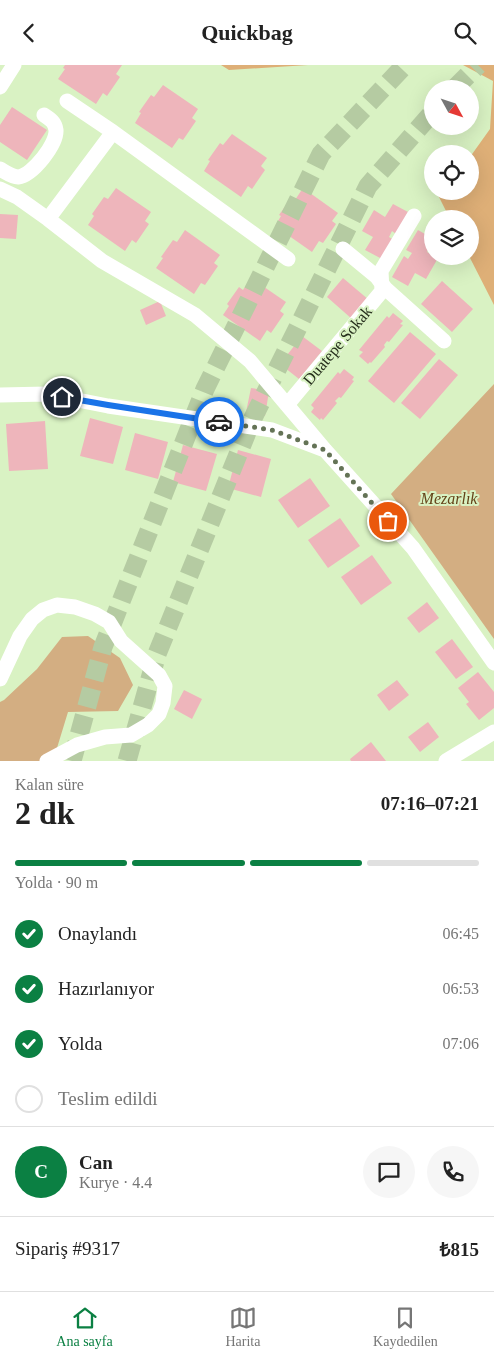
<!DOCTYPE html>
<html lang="tr">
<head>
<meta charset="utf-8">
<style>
	body { margin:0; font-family:Georgia,serif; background:#f6f6f6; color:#222; height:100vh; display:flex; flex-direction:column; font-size:19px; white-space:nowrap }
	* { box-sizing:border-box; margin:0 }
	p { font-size:16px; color:#767676 }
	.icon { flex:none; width:28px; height:28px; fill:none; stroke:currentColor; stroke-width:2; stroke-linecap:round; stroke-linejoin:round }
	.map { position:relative; height:696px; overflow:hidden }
	.drawer { display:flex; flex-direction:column; background:#fff; flex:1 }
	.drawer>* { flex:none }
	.needle { width:32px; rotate:130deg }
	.controls { position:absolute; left:424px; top:15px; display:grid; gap:10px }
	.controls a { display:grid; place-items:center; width:55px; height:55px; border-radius:50%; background:#fff; box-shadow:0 5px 20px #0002; font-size:25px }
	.pin { position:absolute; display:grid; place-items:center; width:42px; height:42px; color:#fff; margin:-21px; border:2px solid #fff; border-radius:50%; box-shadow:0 1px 5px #0007 }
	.courier { position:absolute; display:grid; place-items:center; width:50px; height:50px; margin:-25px; border:4px solid #1a73e8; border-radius:50%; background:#fff; color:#222; box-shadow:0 1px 6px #0007 }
	.head em { font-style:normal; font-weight:800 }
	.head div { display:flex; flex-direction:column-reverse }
	.head { display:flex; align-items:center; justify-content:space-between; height:85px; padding:0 15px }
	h1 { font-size:32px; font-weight:800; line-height:38px }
	.bar { display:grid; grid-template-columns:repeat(4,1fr); gap:8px 5px; align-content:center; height:60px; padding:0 15px }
	.bar i { height:6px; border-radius:4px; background:#e0e0e0 }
	.bar .current { background:#0b8043 }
	.bar p { grid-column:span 4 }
	.line { display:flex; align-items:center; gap:12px; padding:0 15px; border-top:1px solid #e0e0e0 }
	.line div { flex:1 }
	.round { display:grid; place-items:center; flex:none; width:52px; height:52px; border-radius:26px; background:#f6f6f6 }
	ol { padding:0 15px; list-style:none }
	li { display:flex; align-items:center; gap:15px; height:55px }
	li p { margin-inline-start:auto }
	li .icon { padding:5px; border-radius:50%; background:#0b8043; color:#fff; stroke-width:4 }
	li:last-child { color:#767676 }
	li i { width:28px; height:28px; border:2px solid #e0e0e0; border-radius:50% }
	header { display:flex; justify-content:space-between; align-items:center; height:65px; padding:0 15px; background:#fff; font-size:22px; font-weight:800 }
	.tabs { display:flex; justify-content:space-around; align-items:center; height:70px; border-top:1px solid #e0e0e0; background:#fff; font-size:14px; color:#767676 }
	.tabs a { display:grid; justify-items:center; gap:2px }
	.tabs .current { color:#0b8043 }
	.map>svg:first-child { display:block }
	.green { fill:#d3ae82 }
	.forest { fill:#deaf77 }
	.building { fill:#eeb5bb }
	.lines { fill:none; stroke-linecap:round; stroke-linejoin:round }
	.major-tunnel { stroke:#b5cba2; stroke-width:19; stroke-dasharray:19 9; stroke-linecap:butt }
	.minor { stroke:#fff; stroke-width:15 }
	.done { stroke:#647356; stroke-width:5; stroke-dasharray:0 9 }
	.route { stroke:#1a73e8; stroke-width:6 }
	.labels { text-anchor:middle; stroke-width:4; stroke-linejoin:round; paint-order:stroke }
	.street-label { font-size:16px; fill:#252e1c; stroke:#d9f2c3 }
	.park-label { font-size:16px; font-style:italic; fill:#644419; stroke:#d9f2c3 }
</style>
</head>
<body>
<header><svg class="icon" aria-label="back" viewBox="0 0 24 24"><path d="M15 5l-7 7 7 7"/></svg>Quickbag<svg class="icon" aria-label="search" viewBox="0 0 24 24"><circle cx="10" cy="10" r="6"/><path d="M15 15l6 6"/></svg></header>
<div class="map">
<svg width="494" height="696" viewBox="0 0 494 696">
	<rect width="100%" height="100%" fill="#d9f2c3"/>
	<path class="green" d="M494,319V574L391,429Z
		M88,571L120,593L133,620L118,646L68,647L53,696H0V637L4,635L37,604L62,572Z"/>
	<path class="forest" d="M221,0H308L229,5Z
		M463,0H494V240L469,191L470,154H450L437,128L438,126H470V92L490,64L493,16Z"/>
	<path class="building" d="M65,0H122L116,9L120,12L107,31L103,28L96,39L58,14L65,4L63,3Z
		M163,20L198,44L192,53L196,56L183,75L179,73L172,83L135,58L141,48L139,47L151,30L154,32Z
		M12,42L47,65L27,95L0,77V60Z
		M232,69L267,93L261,101L265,105L252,124L248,121L241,132L204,106L210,96L208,95L220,78L223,80Z
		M116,123L151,147L145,156L149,159L136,178L132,175L125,186L88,160L94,151L92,149L104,132L108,134Z
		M303,123L338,148L332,156L336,159L323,178L319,176L312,187L275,161L281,151L279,150L291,133L295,135Z
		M393,139L408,147L396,169L392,166L389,172L394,175L382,194L365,185L373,172L362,166L374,145L385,152Z
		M0,149L18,150L16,174L0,173Z
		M185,165L220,190L214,198L218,201L205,220L201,218L194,229L156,203L163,193L161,192L173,175L177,177Z
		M418,165L432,173V178L427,187L438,193L426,214L415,208L408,221L392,212L404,191L408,194L412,188L406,185Z
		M251,213L286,237L280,246L284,249L271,268L267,265L260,276L223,250L229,241L227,239L239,222L243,225Z
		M343,213L369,235L352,254L327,232Z
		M442,216L473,244L452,267L421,239Z
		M160,236L166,251L146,260L140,245Z
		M393,248L403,256L400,259L403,260L389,277L387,276L384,280L385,282L371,298L370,297L368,299L359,291L363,287L359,285L387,251L389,253Z
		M410,267L436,289L394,338L368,316Z
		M302,271L322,286L299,314L280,299Z
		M439,294L458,310L420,354L401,338Z
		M344,304L354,312L352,315L354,316L341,333L339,332L335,336L337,338L323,355L321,353L320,355L311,347L314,343L311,340L338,307L340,309Z
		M251,323L269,326L265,351L246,347Z
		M90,353L123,362L113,399L80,391Z
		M45,356L48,404L9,406L6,359Z
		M135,368L168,377L158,414L125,405Z
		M183,380L217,389L206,426L173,417Z
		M238,385L271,394L261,432L228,423Z
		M310,413L330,441L298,463L278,435Z
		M340,453L360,481L328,503L308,475Z
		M372,490L392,518L361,540L341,512Z
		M427,537L439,553L419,568L407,553Z
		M452,574L473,602L456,614L435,587Z
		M478,607L494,627V643L479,655L466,639L469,637L458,623Z
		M397,615L409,630L389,646L377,630Z
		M184,625L202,634L192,654L174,644Z
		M428,657L439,672L420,687L408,672Z
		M371,677L386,696H351L350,694Z"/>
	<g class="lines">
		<path class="major-tunnel" d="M454,24L478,0
			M72,696L103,582L205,324L321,89L405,0
			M127,696L157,589L252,355L368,121L432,48"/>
		<path class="minor" d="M0,22L14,0
			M67,36L113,67L288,194
			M0,104C5,107 12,112 18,112C33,110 57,79 56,65C55,57 50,54 44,50
			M0,124L17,132L48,154L102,196L195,250L250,296L325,385L413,483L494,598
			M48,154L113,67
			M343,184L377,212L385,223L444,276
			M0,330L47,329L108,341L272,365L322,384
			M287,340L382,226L381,206L414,151
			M0,614L20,571L32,554L43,545L57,540L75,542L95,549L109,557L121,576L159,610L165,621L163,638L159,649L148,660L131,670L105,672L77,680L47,696
			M446,696L494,667"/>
	</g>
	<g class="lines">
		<path class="done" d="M219,357L272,365L325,385L388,456"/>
		<path class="route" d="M62,332L108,340L219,357"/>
	</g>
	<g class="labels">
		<g class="street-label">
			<text transform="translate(337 280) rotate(-50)" y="6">Duatepe Sokak</text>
		</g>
		<g class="park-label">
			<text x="449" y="439">Mezarlık</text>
		</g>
	</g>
</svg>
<div class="controls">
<a><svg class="needle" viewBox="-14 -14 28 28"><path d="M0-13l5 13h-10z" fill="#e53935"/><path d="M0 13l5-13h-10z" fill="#767676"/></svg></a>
<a><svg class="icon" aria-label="locate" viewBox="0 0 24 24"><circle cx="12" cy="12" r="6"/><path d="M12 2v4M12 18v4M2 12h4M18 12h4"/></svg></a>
<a><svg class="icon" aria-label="layers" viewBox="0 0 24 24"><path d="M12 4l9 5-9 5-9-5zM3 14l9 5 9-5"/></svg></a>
</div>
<div class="pin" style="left:388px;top:456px;background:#ea580c"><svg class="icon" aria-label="bag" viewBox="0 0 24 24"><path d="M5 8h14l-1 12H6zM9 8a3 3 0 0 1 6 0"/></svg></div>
<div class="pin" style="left:62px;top:332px;background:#1f2937"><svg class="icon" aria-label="home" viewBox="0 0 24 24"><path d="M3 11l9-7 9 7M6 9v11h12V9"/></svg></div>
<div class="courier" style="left:219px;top:357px"><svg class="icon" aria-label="car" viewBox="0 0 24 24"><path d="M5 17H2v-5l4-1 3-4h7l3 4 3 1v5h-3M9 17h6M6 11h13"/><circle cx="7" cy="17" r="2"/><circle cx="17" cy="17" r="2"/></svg></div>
</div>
<section class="drawer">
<div class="head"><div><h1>2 dk</h1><p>Kalan süre</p></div><em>07:16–07:21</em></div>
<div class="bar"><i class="current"></i><i class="current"></i><i class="current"></i><i></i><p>Yolda · 90 m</p></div>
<ol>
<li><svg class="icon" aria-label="check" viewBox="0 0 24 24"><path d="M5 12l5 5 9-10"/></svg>Onaylandı<p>06:45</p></li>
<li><svg class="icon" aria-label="check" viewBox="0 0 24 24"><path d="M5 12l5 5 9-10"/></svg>Hazırlanıyor<p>06:53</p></li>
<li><svg class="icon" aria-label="check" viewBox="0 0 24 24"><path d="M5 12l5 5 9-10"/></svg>Yolda<p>07:06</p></li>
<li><i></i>Teslim edildi</li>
</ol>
<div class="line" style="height:90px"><b class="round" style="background:#0b8043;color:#fff">C</b><div><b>Can</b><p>Kurye · 4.4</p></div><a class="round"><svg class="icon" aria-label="chat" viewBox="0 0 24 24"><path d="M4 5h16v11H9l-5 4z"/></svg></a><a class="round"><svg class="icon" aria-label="phone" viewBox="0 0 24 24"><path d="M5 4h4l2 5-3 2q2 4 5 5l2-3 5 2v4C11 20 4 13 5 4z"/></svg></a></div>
<div class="line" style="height:65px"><div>Sipariş #9317</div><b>₺815</b></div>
</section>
<nav class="tabs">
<a class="current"><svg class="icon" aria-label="home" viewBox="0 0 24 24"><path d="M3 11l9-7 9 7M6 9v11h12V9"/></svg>Ana sayfa</a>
<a><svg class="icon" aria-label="map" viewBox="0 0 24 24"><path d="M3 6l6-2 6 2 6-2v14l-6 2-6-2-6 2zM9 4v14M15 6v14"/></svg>Harita</a>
<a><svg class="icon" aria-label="saved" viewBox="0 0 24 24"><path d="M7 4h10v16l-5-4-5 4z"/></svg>Kaydedilen</a>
</nav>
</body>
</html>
